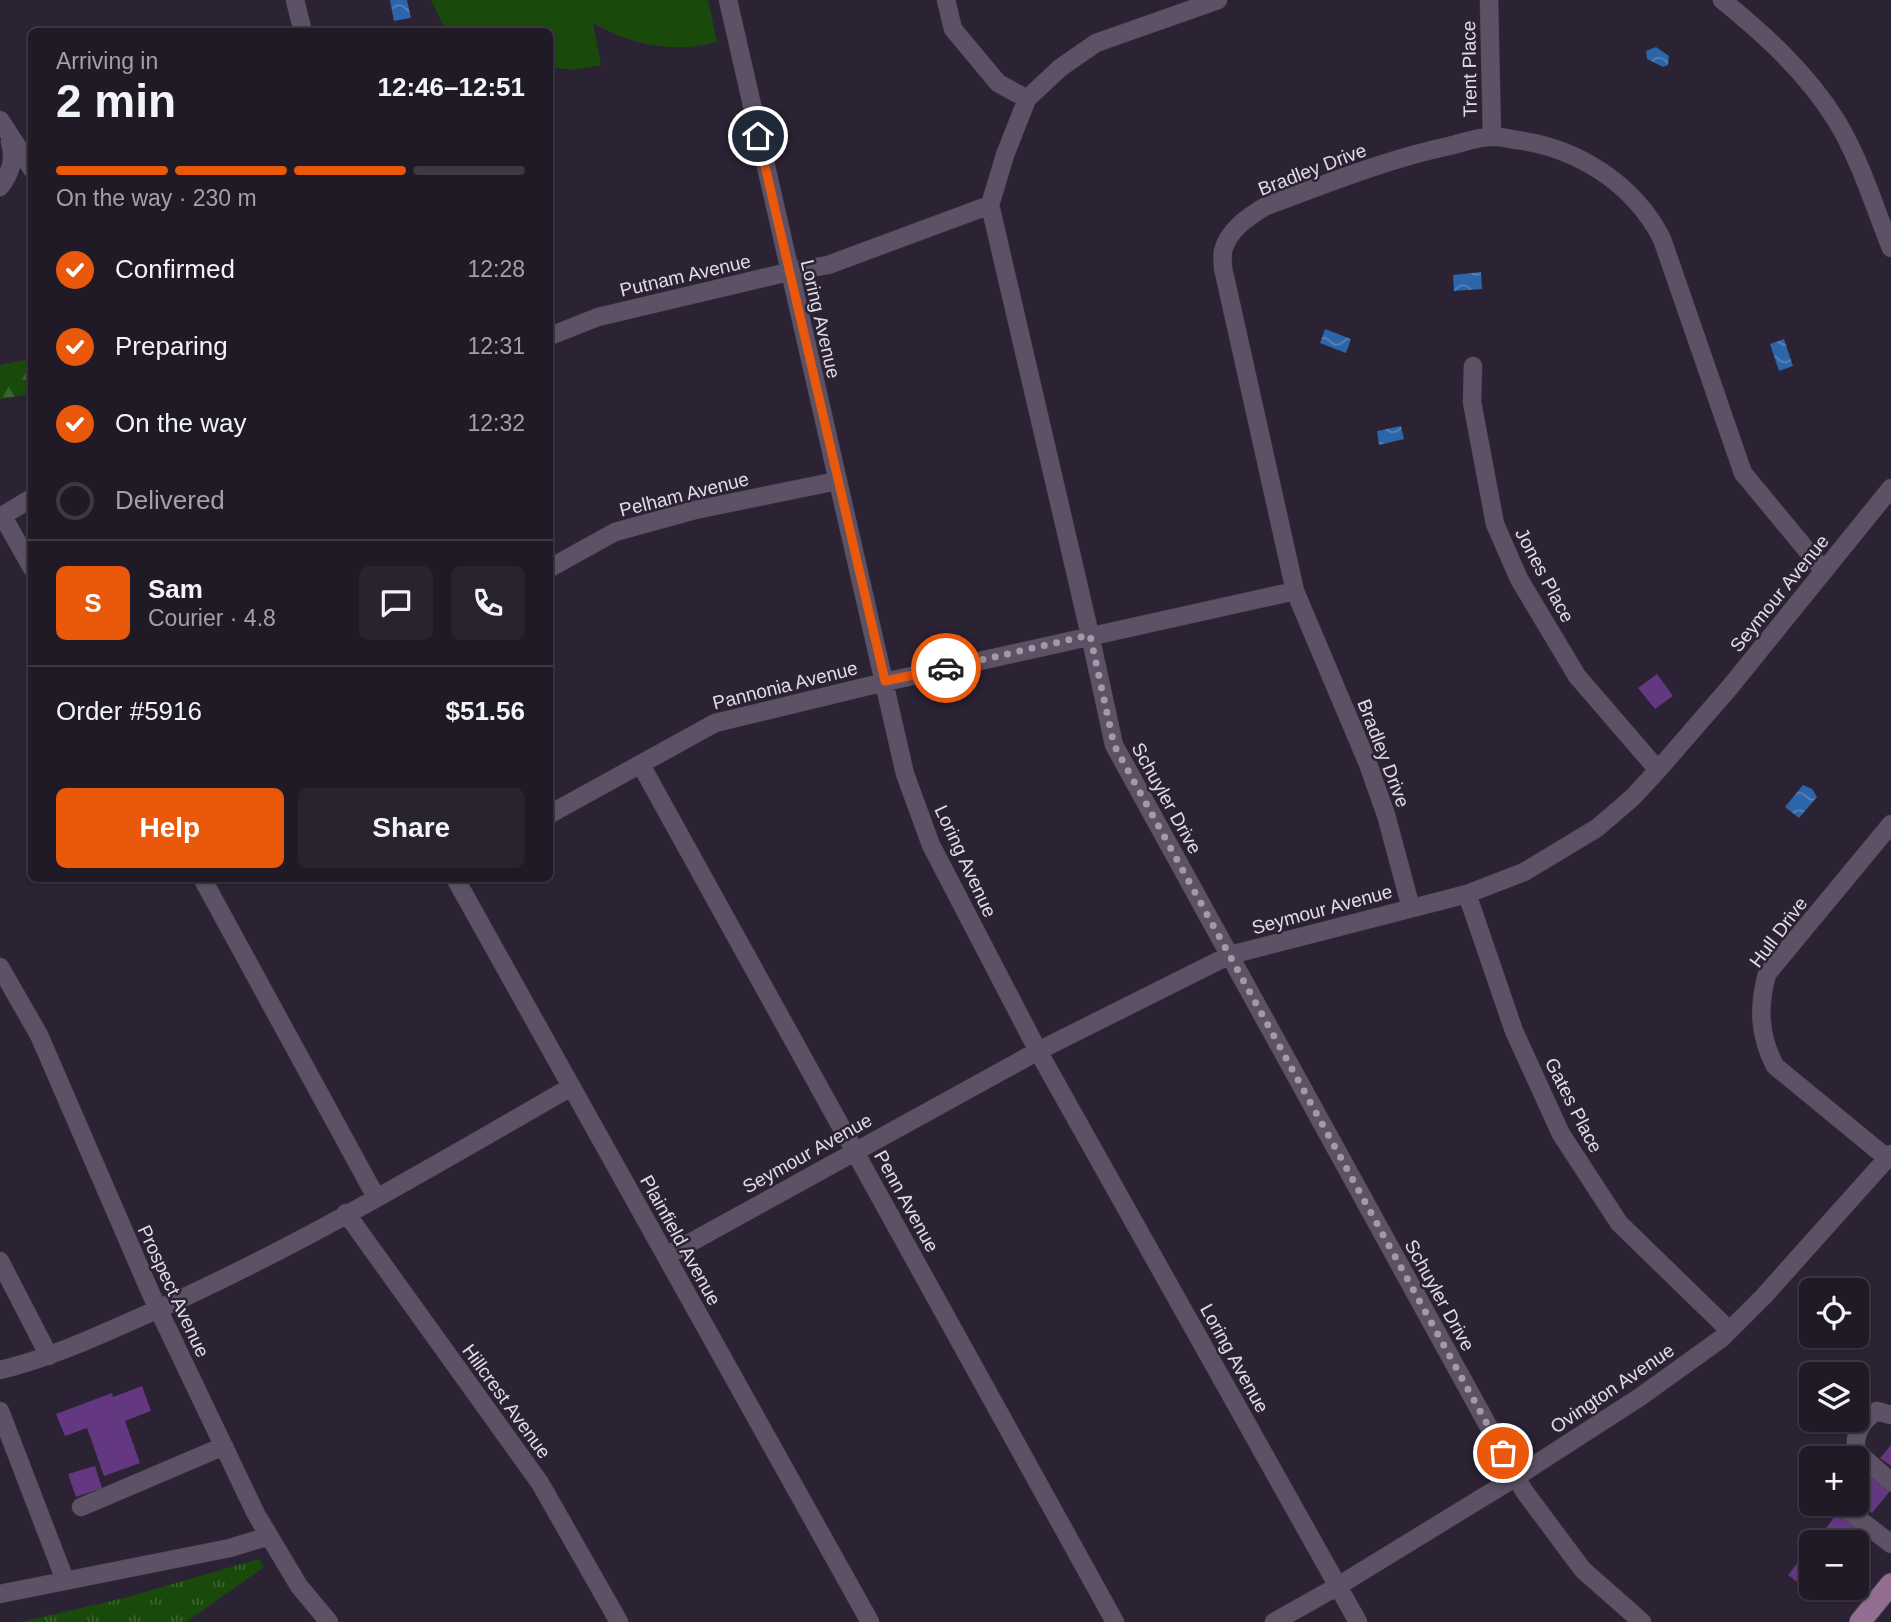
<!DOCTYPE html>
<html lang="en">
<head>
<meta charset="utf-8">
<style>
	body { margin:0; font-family:Arial,sans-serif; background:#28232e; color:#f1f3f6; height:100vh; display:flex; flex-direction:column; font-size:26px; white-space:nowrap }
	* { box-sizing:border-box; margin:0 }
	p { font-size:23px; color:#a2a1a7 }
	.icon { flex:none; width:38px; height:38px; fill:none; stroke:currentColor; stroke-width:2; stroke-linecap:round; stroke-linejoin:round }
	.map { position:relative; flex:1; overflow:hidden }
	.panel { position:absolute; left:28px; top:28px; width:525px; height:854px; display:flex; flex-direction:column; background:#201a26; border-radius:10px; box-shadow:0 2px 5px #0004,0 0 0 2px #3d3843 }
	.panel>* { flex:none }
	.controls { position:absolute; left:1799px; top:1278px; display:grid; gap:14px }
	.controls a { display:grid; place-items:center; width:70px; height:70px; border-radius:10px; background:#201a26; box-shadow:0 2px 5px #0004,0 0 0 2px #3d3843; font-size:35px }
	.pin { position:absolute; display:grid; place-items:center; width:60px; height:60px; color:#fff; margin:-30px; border:4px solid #fff; border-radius:50%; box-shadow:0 2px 7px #0007 }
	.courier { position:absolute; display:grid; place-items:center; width:70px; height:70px; margin:-35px; border:5px solid #ea580c; border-radius:50%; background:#fff; color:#222; box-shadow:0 2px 9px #0007 }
	.summary em { font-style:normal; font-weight:700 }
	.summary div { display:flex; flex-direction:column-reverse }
	.summary { display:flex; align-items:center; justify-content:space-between; height:119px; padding:0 28px }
	h1 { font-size:46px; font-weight:700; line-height:52px }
	.bar { display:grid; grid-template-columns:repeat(4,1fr); gap:10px 7px; align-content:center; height:84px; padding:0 28px }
	.bar i { height:9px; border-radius:5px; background:#3d3843 }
	.bar .active { background:#ea580c }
	.bar p { grid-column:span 4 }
	.line { display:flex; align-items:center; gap:18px; padding:0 28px; border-top:2px solid #3d3843 }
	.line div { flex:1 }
	.round { display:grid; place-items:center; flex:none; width:74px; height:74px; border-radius:10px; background:#28232e }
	ol { padding:0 28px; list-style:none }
	li { display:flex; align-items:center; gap:21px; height:77px }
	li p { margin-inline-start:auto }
	li .icon { padding:7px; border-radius:50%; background:#ea580c; color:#fff; stroke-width:4 }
	li:last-child { color:#a2a1a7 }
	li i { width:38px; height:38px; border:4px solid #3d3843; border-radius:50% }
	.primary-button { display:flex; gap:14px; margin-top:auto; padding:14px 28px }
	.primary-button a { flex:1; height:80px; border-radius:10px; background:#ea580c; color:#fff; font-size:28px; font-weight:700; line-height:80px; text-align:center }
	.primary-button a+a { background:#28232e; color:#f1f3f6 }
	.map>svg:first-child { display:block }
	.grass { fill:url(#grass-tufts) }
	.forest { fill:url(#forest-firs) }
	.green { fill:#194a0b }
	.water { fill:url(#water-waves) }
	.building { fill:#643881 }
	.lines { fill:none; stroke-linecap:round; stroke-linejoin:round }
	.minor-casing { stroke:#453d4b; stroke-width:19 }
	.major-casing { stroke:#453d4b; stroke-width:23 }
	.minor { stroke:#5d5265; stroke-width:18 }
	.major { stroke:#936e93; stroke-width:21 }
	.done { stroke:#a19aa7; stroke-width:7; stroke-dasharray:0 12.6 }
	.route { stroke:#ea580c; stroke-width:9 }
	.labels { text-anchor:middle; stroke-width:5; stroke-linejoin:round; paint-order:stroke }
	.street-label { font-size:19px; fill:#e1dbe6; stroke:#2b2233 }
</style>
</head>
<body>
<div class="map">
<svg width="1891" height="1622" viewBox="0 0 1891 1622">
	<defs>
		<pattern id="grass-tufts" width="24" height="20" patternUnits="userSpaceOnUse" patternTransform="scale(1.75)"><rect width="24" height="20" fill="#194a0b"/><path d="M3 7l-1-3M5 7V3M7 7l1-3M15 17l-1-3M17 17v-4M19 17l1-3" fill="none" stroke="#3a642f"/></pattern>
		<pattern id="forest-firs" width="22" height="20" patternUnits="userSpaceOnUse" patternTransform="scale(1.75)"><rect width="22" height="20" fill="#194a0b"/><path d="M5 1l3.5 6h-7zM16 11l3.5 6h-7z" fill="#3a642f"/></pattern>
		<pattern id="water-waves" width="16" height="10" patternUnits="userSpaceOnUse" patternTransform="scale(1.75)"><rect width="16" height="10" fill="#2d65a9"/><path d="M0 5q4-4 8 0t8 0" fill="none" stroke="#5582b9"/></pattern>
	</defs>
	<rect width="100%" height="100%" fill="#2b2233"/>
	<path class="grass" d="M259,1559L264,1567L186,1622H21L124,1598Z"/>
	<path class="forest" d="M30,359L31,394L0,399V365Z"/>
	<path class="green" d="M431,0H708L717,42C675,54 631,45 593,23L601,65L573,70L550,67V32L451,31L442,23Z"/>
	<path class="water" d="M390,0H407L411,18L394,21Z
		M1656,47L1669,56L1668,65L1663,67L1647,59L1646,51Z
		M1481,272L1482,289L1454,291L1453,275Z
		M1325,329L1351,339L1346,353L1320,343Z
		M1784,339L1793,366L1779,371L1770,344Z
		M1401,426L1404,439L1379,445L1377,431Z
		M1803,785L1812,789L1817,797L1799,818L1785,807Z"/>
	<path class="building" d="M1657,674L1673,696L1655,709L1638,688Z
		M142,1386L151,1411L125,1421L140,1463L104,1476L87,1428L65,1436L56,1414L112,1393L113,1397Z
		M1891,1445V1466L1880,1458Z
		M95,1466L102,1488L76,1497L68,1474Z
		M1864,1468L1891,1490L1872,1513L1857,1501V1477Z
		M1832,1507L1858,1527L1847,1542H1827L1820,1536L1833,1519L1826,1514Z
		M1807,1551L1811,1555V1588L1809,1591L1788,1575Z"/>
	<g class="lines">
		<defs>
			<path id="minor" d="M295,0L303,32
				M728,0L905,774L931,845L1038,1051L1358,1622
				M946,0L953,29L998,83L1027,99
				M1218,0L1096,43L1060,68L1027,99L1005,155L990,205L1090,635L1114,745L1524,1491L1583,1570L1642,1622
				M1489,0L1492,136
				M1722,0C1765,35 1806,72 1836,120C1860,159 1874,206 1891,248
				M0,120L32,169
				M0,187C11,172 15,160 10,142
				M550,336L598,317L788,272L828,265L990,205
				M1473,366L1472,402L1495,524L1519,579L1577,676L1658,770
				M2,515L32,568
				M0,517L32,498
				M550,568L615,532L695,510L837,481
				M641,765L1115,1622
				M550,814L715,723L885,682L1295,591
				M202,878L376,1197
				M455,878L870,1622
				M1467,894L1514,1031L1561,1134L1619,1223L1729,1330
				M1411,908L1386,815L1368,764L1295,591L1223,268C1223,263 1222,256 1223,251C1228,230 1249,216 1266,206C1326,184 1387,159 1449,146C1462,143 1477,137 1491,137C1499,136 1509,139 1517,140C1578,148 1634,184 1662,239L1743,473L1824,571
				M0,967L39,1035L152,1296L256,1514L299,1586L329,1622
				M1887,1158L1775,1066C1759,1035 1758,1007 1767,974L1891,824
				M346,1213L540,1483L619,1622
				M666,1256L1038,1051L1230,955L1467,894L1524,872L1597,828L1632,798L1658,770L1730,687L1891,488
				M0,1261L49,1356
				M0,1370C54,1357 104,1333 154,1311C298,1247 435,1165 571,1087
				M0,1411L65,1580
				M1891,1415L1877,1411C1862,1420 1854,1433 1856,1451L1891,1482
				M1838,1503L1891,1544
				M81,1507L224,1446
				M0,1594L230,1548L269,1536
				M1274,1622L1338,1586L1516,1477L1640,1397L1722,1338L1764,1296L1891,1154"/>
			<path id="major" d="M1860,1622L1891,1584"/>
		</defs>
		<use href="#minor" class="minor-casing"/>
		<use href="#major" class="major-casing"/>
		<use href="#minor" class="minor"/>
		<use href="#major" class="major"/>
	</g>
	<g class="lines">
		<path class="done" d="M946,668L1090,635L1114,745L1503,1453"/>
		<path class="route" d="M758,136L885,681L946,668"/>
	</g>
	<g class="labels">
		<g class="street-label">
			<text transform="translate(1469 69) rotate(-91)" y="7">Trent Place</text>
			<text transform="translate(1312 169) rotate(-21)" y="7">Bradley Drive</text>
			<text transform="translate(685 275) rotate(-13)" y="7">Putnam Avenue</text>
			<text transform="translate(821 319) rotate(77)" y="7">Loring Avenue</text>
			<text transform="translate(684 494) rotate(-14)" y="7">Pelham Avenue</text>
			<text transform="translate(1545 575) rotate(62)" y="7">Jones Place</text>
			<text transform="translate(1779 593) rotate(-51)" y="7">Seymour Avenue</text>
			<text transform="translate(785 685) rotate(-14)" y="7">Pannonia Avenue</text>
			<text transform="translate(1384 753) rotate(69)" y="7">Bradley Drive</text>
			<text transform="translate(1167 798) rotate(61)" y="7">Schuyler Drive</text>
			<text transform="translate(966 861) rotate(65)" y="7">Loring Avenue</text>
			<text transform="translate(1322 909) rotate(-15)" y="7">Seymour Avenue</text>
			<text transform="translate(1778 932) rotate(-53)" y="7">Hull Drive</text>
			<text transform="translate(1574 1105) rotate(63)" y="7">Gates Place</text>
			<text transform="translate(807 1153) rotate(-29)" y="7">Seymour Avenue</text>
			<text transform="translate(907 1201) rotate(61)" y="7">Penn Avenue</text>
			<text transform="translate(681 1240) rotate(61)" y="7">Plainfield Avenue</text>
			<text transform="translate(174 1291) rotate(65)" y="7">Prospect Avenue</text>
			<text transform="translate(1440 1295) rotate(61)" y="7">Schuyler Drive</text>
			<text transform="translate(1235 1358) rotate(61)" y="7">Loring Avenue</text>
			<text transform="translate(1612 1388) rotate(-34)" y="7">Ovington Avenue</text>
			<text transform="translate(507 1401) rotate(54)" y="7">Hillcrest Avenue</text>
		</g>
	</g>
</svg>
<div class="controls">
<a><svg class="icon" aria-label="locate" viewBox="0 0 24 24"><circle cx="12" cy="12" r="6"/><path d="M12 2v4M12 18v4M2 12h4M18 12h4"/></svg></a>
<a><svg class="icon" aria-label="layers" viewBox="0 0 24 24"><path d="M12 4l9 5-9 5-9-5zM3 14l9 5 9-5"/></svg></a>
<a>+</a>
<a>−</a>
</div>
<div class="pin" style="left:1503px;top:1453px;background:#ea580c"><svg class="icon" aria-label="bag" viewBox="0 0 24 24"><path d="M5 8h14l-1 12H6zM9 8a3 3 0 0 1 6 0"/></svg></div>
<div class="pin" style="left:758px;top:136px;background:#1f2937"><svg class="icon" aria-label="home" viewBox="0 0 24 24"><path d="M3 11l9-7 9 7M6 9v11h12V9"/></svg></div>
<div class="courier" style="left:946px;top:668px"><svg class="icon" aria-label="car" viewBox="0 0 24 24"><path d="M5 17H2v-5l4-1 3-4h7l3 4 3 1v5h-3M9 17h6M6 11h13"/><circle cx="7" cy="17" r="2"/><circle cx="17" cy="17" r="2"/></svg></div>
<section class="panel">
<div class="summary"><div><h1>2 min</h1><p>Arriving in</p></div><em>12:46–12:51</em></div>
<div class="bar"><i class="active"></i><i class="active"></i><i class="active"></i><i></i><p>On the way · 230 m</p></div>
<ol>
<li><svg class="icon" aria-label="check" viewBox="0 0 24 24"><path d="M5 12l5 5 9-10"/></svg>Confirmed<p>12:28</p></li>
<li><svg class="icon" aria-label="check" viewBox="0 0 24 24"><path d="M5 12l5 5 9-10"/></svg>Preparing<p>12:31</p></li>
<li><svg class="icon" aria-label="check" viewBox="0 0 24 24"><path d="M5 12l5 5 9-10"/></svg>On the way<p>12:32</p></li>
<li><i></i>Delivered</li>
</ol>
<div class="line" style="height:126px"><b class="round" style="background:#ea580c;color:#fff">S</b><div><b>Sam</b><p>Courier · 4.8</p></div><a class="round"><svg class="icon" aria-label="chat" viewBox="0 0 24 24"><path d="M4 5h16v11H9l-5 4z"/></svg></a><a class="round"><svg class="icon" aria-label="phone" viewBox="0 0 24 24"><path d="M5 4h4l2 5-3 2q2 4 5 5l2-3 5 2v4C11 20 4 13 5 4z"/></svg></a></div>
<div class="line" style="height:91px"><div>Order #5916</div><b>$51.56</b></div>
<div class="primary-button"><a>Help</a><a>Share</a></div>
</section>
</div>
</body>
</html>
